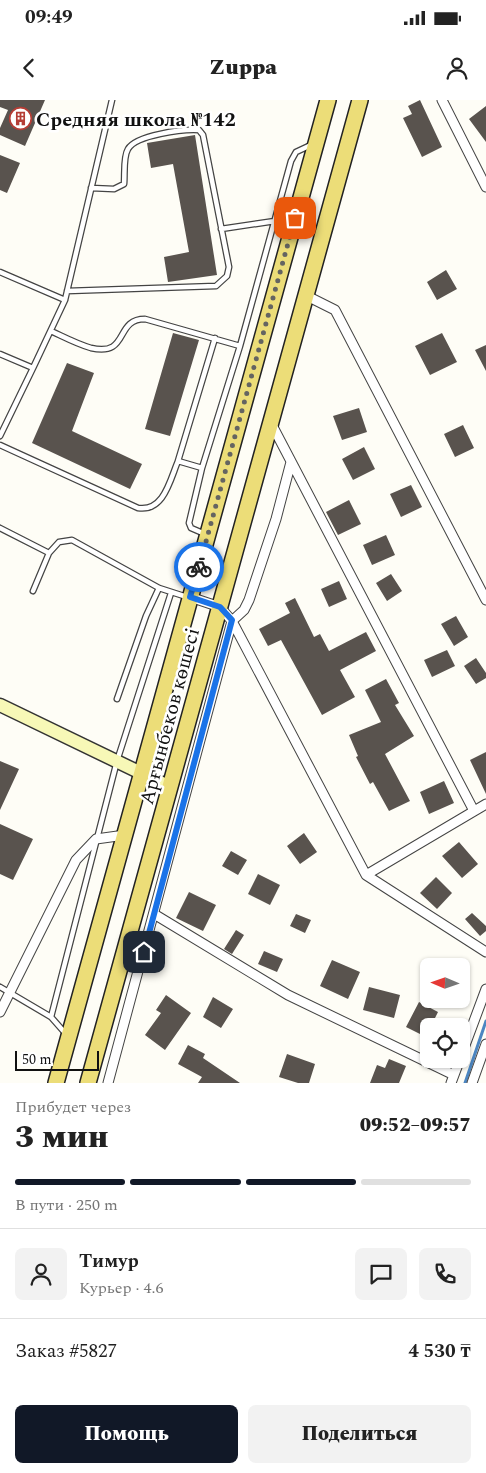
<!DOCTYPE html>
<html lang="ru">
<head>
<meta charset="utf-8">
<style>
	body { margin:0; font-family:Spectral,serif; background:#f2f2f2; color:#222; height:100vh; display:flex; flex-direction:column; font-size:19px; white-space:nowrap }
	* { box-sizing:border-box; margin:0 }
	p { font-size:16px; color:#767676 }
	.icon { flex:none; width:28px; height:28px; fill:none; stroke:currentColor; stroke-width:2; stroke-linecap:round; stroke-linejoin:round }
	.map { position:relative; height:983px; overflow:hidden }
	.sheet { display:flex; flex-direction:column; background:#fff; flex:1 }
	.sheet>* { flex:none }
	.needle { width:32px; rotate:272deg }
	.tools { position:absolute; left:420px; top:858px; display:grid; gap:10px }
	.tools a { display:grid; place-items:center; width:50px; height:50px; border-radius:8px; background:#fff; box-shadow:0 1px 4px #0004; font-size:25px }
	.scale { position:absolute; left:15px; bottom:12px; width:84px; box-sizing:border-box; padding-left:5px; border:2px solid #111; border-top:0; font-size:14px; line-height:18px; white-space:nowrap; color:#111; -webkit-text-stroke:4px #fff; paint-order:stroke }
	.pin { position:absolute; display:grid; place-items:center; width:42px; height:42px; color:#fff; margin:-21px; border-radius:10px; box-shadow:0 2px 8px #0006 }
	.courier { position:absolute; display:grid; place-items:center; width:50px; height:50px; margin:-25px; border:4px solid #1a73e8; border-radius:50%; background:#fff; color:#222; box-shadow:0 1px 6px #0007 }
	.head em { font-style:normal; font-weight:800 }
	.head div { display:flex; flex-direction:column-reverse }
	.head { display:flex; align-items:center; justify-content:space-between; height:85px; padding:0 15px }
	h1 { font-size:32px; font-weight:800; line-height:38px }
	.bar { display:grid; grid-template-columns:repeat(4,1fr); gap:8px 5px; align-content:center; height:60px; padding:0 15px }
	.bar i { height:6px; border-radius:4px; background:#e0e0e0 }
	.bar .active { background:#111827 }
	.bar p { grid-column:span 4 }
	.line { display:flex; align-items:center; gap:12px; padding:0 15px; border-top:1px solid #e0e0e0 }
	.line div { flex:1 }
	.round { display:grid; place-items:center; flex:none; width:52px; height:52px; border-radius:8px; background:#f2f2f2 }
	.button { display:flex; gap:10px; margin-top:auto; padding:10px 15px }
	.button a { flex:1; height:58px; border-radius:8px; background:#111827; color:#fff; font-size:20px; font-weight:800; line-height:58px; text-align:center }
	.button a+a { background:#f2f2f2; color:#222 }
	.status { display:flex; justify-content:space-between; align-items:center; height:35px; padding:0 25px; background:#fff; direction:ltr }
	.status svg { height:14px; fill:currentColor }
	header { display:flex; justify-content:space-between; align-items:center; height:65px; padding:0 15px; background:#fff; font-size:22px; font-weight:800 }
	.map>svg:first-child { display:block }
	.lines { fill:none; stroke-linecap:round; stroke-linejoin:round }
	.stream { stroke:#4c86c1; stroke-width:3 }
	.building { fill:#59534e }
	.lane-casing { stroke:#444; stroke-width:7 }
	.street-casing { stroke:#444; stroke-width:11 }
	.secondary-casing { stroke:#333; stroke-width:15 }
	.primary-casing { stroke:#222; stroke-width:18 }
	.lane { stroke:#fff; stroke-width:4.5 }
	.street { stroke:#fff; stroke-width:9 }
	.secondary { stroke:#f7f8b7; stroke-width:12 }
	.primary { stroke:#ecdd78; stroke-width:15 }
	.done { stroke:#646461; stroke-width:5; stroke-dasharray:0 9 }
	.route { stroke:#1a73e8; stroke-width:6 }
	.labels { text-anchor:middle; stroke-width:5; stroke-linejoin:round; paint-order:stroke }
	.poi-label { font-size:20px; font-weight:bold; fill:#111; stroke:#fff; text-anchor:start }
	.street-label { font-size:20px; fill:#111; stroke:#fff }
</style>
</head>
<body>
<div class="status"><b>09:49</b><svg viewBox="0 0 49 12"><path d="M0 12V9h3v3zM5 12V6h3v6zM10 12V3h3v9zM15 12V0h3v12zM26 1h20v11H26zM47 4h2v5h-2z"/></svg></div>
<header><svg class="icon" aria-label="back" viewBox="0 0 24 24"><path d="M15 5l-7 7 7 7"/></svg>Zuppa<svg class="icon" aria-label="person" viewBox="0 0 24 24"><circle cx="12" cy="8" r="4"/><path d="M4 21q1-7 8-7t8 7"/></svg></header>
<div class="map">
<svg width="486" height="983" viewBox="0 0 486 983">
	<rect width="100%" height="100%" fill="#fefdf6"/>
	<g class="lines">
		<path class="stream" d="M465,983L486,921"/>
	</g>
	<path class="building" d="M0,0H45L25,46L0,35V28L8,10L0,7Z
		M420,0L442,47L422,57L403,18L412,14L408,6Z
		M486,6V42L469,19Z
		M195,35L217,175L168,182L164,157L189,152L173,64L151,68L147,43Z
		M0,55L20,63L7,93L0,90Z
		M446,170L457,189L437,200L427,182Z
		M173,233L199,240L170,336L145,329Z
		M442,233L457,262L430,275L415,246Z
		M486,245V271L475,250Z
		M67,263L94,273L72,331L142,364L130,389L32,343Z
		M359,308L367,332L342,340L333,316Z
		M463,325L474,348L455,357L444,334Z
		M364,347L375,369L353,380L342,359Z
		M411,385L422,407L401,417L390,394Z
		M349,400L361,424L338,435L326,412Z
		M386,435L395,455L372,465L363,445Z
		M391,474L402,491L387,501L376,483Z
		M339,481L347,499L329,507L321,489Z
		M295,498L314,537L320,534L329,551L366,532L376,551L340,570L355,597L322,615L281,540L268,546L259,529L290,513L285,503Z
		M456,516L468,537L454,546L441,524Z
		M447,550L455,566L432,577L424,560Z
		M476,558L486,573V578L476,584L464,566Z
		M386,579L399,603L395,605L414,636L385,654L410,701L389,711L373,682L370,684L356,657L358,656L349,635L381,622L365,590Z
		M486,652V694L470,660Z
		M0,661L19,669L0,710Z
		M444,681L454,703L429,714L420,692Z
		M0,724L33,739L13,780L0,774Z
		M304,733L317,752L300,764L287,746Z
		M459,742L478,764L462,778L442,756Z
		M231,751L247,760L238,775L222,766Z
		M258,774L280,785L270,805L248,794Z
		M436,777L452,793L437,809L420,793Z
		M189,792L216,805L203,831L176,818Z
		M472,813L486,826V831L480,836L465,819Z
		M296,814L311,820L305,833L290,826Z
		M236,830L244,835L232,854L224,849Z
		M264,851L283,859L277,872L258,864Z
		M332,860L360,872L348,899L320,886Z
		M369,887L400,895L394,918L363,910Z
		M166,895L191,913L165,950L145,935L161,913L156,910Z
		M213,897L233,909L221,928L203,917Z
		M419,902L438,912L431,926H429L426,937L406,927Z
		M188,945L205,954L203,958L240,983H198L202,977L178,964Z
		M287,954L315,964L309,983H298L279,977Z
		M389,959L406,966L399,983H370L377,965L385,968Z"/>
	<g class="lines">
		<defs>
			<path id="lane" d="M221,129L275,121
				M0,172L65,200L112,0
				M67,191L216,186L227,176L229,167L203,35L199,30C183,29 136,35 128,49C123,57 125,74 124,84L114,89L91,88
				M51,231C64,237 77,244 91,248C130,257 114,219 145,219L240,246L202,368
				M240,246L291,61L296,52L311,45
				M0,254L33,268L0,336
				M33,268L65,200
				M0,345L138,408C164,412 170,380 178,361L202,368L189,423L191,428L205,434
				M178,361L215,238
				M0,428L49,453L59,442L72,440L159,488L187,497
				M33,491L49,453
				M117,599L146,516L159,488
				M0,887L51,917L66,934
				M51,917L117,661L171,493"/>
			<path id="street" d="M442,0L486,87
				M307,196L335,210L486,500
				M272,325L474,711
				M190,497L220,507L232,521L366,775L486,852
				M366,775L486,704
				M154,814L288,895L454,975
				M0,912L76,760L96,739L125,735
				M461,956L486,889
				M108,983L232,521L244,510L249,500L276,419L291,362
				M451,983L460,959
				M472,983L486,944"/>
			<path id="secondary" d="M0,605L170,687"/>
			<path id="primary" d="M56,983L328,0
				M88,983L360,0"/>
		</defs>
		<use href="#lane" class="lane-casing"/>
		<use href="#street" class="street-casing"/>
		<use href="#secondary" class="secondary-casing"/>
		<use href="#primary" class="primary-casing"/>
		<use href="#lane" class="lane"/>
		<use href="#street" class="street"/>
		<use href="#secondary" class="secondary"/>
		<use href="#primary" class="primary"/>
	</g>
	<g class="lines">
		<path class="done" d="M199,467L295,118"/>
		<path class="route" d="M144,852L232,520L220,507L190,497L199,467"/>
	</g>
	<defs>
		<symbol id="building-ring" viewBox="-11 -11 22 22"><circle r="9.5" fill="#fff" stroke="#b53d35" stroke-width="1.5"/><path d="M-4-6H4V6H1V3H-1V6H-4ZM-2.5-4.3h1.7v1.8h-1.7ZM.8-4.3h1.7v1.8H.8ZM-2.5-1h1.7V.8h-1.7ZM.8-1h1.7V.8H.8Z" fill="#b53d35"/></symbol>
	</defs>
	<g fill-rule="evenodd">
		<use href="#building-ring" x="8" y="6" width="25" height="25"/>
	</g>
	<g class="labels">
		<g class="poi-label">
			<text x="36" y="26">Средняя школа №142</text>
		</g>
		<g class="street-label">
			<text transform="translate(169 616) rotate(-75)" y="7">Арғынбеков көшесі</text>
		</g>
	</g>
</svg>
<div class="tools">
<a><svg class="needle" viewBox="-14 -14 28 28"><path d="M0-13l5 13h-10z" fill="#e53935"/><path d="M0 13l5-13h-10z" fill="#767676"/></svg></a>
<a><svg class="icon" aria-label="locate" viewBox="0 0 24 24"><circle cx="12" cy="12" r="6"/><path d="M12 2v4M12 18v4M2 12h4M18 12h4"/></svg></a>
</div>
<div class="scale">50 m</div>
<div class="pin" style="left:295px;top:118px;background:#ea580c"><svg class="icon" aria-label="bag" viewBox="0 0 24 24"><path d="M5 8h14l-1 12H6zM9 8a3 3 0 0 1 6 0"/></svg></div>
<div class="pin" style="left:144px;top:852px;background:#1f2937"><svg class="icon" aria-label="home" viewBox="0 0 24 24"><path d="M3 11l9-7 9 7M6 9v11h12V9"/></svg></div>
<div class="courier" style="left:199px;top:467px"><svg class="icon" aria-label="bike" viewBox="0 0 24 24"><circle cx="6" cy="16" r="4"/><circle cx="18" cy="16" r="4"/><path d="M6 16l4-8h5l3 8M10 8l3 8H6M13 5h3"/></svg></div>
</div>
<section class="sheet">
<div class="head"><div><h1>3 мин</h1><p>Прибудет через</p></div><em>09:52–09:57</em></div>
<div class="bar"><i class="active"></i><i class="active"></i><i class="active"></i><i></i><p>В пути · 250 m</p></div>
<div class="line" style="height:90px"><a class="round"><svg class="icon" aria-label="person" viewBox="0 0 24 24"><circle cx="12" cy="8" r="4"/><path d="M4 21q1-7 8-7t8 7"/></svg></a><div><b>Тимур</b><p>Курьер · 4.6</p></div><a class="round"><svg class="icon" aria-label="chat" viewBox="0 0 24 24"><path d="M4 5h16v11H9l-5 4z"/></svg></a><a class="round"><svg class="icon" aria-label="phone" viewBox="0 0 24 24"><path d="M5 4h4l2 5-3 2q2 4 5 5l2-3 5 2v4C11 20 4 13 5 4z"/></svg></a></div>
<div class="line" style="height:65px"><div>Заказ #5827</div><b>4 530 ₸</b></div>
<div class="button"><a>Помощь</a><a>Поделиться</a></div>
</section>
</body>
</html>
